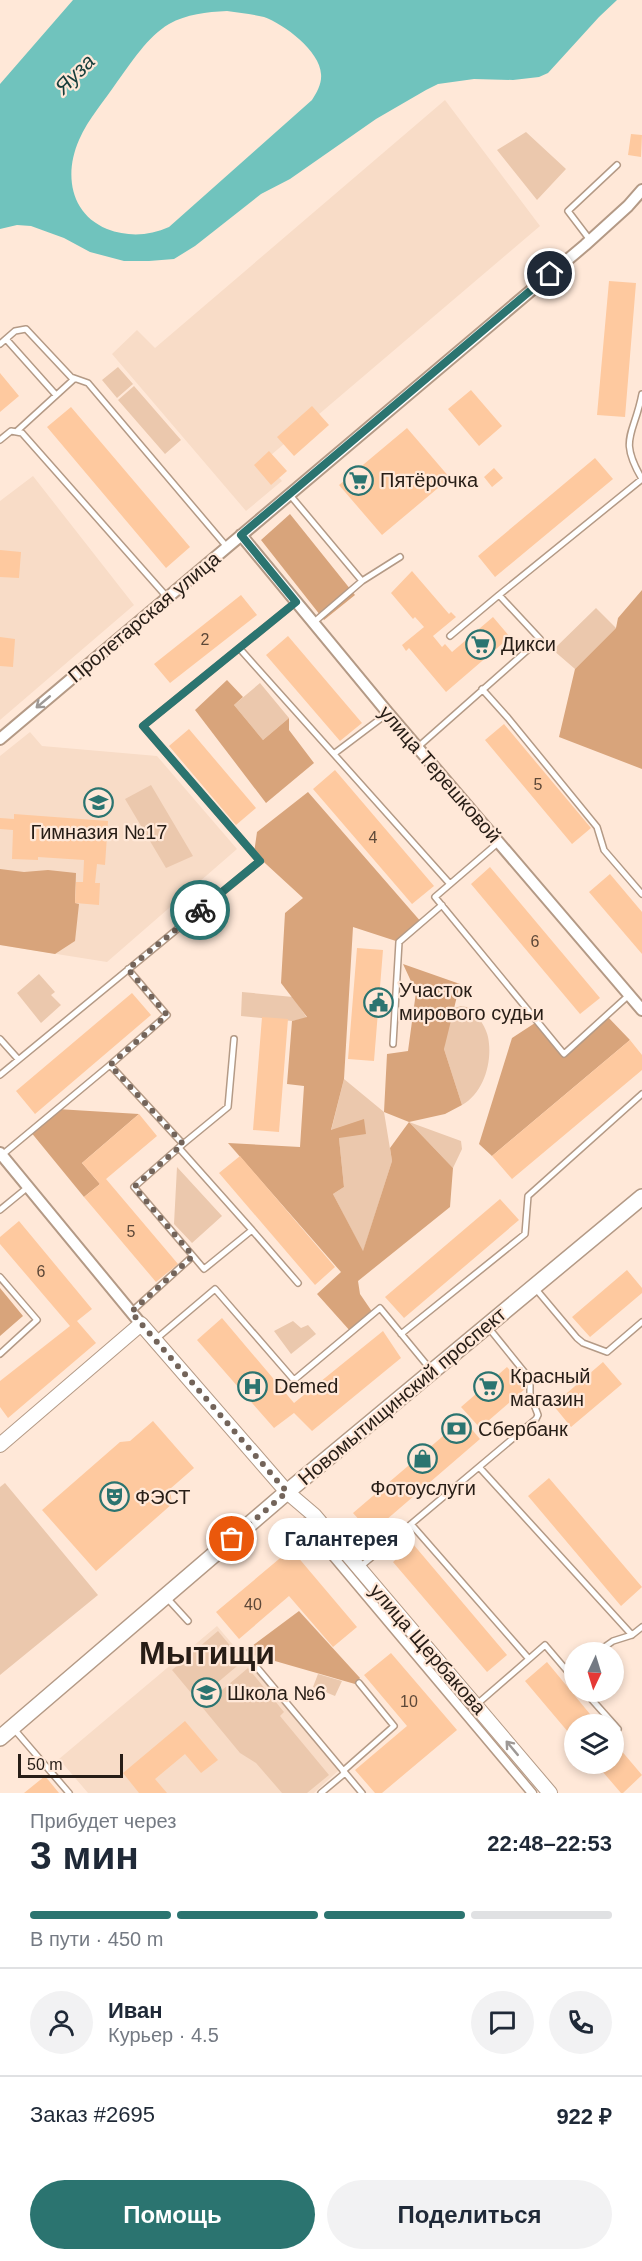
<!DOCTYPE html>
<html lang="ru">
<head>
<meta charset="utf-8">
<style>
	body { margin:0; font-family:Arial,sans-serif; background:#f2f2f3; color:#1f2937; height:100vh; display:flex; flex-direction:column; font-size:22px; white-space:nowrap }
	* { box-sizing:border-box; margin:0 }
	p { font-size:20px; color:#747a83 }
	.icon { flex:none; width:33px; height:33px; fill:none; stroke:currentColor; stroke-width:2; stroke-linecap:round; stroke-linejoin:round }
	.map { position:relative; height:1793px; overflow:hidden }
	.side { display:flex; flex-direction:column; background:#fff; flex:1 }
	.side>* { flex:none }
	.needle { width:39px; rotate:184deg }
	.buttons { position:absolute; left:564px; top:1642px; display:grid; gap:12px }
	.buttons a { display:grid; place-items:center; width:60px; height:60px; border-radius:50%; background:#fff; box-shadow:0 3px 9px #0003; font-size:30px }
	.scale { position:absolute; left:18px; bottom:15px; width:105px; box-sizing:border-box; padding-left:6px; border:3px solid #271d16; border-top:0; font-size:16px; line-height:21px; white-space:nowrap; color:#271d16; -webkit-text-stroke:4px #ffe8d8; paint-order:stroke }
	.pin { position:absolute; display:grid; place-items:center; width:51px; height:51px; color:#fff; margin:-26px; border:3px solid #fff; border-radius:50%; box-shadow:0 2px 6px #0007 }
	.courier { position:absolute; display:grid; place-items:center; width:60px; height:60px; margin:-30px; border:4px solid #2b7470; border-radius:50%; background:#fff; color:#222; box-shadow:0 2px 8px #0007 }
	.bubble { position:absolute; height:42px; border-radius:21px; background:#fff; box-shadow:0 3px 9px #0003; font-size:20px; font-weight:700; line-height:42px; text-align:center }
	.summary em { font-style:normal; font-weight:700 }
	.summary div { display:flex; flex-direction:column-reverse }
	.summary { display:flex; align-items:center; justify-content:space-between; height:102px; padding:0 30px }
	h1 { font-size:39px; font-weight:700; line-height:45px }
	.bar { display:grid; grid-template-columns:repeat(4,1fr); gap:9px 6px; align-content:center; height:72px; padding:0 30px }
	.bar i { height:8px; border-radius:4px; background:#e0e1e3 }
	.bar .selected { background:#2b7470 }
	.bar p { grid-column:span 4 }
	.line { display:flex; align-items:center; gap:15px; padding:0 30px; border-top:2px solid #e0e1e3 }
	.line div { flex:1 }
	.round { display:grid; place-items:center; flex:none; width:63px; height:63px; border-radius:32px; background:#f2f2f3 }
	.action { display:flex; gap:12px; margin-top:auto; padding:12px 30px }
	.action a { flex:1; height:69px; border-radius:36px; background:#2b7470; color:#fff; font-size:24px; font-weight:700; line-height:69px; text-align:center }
	.action a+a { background:#f2f2f3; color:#1f2937 }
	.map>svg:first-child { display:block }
	.built { fill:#f8dcc7 }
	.green { fill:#ebc8ad }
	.forest { fill:#d8a47b }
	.water { fill:#70c3bd; fill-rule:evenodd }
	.building { fill:#fec99f }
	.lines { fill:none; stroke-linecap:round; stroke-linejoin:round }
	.service-casing { stroke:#b49a86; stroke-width:8 }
	.pedestrian-casing { stroke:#b49a86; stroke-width:11 }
	.minor-casing { stroke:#b49a86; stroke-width:14 }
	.tertiary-casing { stroke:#b49a86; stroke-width:16 }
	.secondary-casing { stroke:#b49a86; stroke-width:18 }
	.service { stroke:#fff; stroke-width:5 }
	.pedestrian { stroke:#fff; stroke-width:8 }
	.minor { stroke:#fff; stroke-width:10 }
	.tertiary { stroke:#fff; stroke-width:14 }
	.secondary { stroke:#fff; stroke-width:15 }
	.oneway { stroke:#9e9996 }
	.done { stroke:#73645a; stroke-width:6; stroke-dasharray:0 10.8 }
	.route { stroke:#2b7470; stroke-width:8 }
	.labels { text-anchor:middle; stroke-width:4.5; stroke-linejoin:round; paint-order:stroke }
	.number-label { font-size:16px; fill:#5d4838 }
	.poi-label { font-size:20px; fill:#271d16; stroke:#ffe8d8; text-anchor:start }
	.street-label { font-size:20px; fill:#271d16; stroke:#ffe8d8 }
	.water-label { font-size:21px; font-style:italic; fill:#153d3b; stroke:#ffe8d8 }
	.town-label { font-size:32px; font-weight:bold; fill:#271d16; stroke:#ffe8d8 }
</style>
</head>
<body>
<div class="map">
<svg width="642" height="1793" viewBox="0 0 642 1793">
	<rect width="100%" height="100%" fill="#ffe8d8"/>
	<path class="built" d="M445,100L540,226L264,461L282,481L246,511L112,354L137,330L155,348Z
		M33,476L134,605L0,720V501Z
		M30,732L42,746L157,756L237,849L107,962L0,945V756Z
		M217,1626L339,1770L314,1793H88L59,1759Z"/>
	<path class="green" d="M526,132L566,169L537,200L497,150Z
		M118,367L133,384L117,398L102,380Z
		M134,386L181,440L165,454L118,400Z
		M596,608L616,628L575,669L553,650Z
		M260,683L289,718L263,740L234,705Z
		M151,785L193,856L166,868L125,799Z
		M39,974L55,992L51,995L61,1005L41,1023L17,993Z
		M242,992L293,997L307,1018L292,1021L241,1016Z
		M461,1006L472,1008C478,1017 486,1027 488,1037C493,1061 484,1093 462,1105L444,1049L447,1010Z
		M344,1079L384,1112L392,1161L363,1252L333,1194L344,1187L339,1138L331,1131Z
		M409,1122L461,1141L462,1149L453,1168Z
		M177,1167L222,1216L192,1243L174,1224Z
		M293,1321L301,1328L308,1325L316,1334L291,1354L274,1331Z
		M5,1483L98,1595L0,1675V1487Z
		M218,1631L243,1661L197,1700L172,1670Z
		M248,1668L284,1712L280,1716L329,1775L307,1793H282L256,1763L240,1753L202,1707Z
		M318,1674L342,1681L335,1696L313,1687Z"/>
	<path class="forest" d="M290,514L355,595L324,620L261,540Z
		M642,590V769L559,737L575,669L616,628L618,618Z
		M227,680L243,697L234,705L263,740L289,718V730L314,763L266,803L195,710Z
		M308,792L422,923L399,942L353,927L344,1079L331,1130L364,1119L366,1134L339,1138L344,1187L333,1194L363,1251L392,1161L390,1148L409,1122L384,1112L387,1054L408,1051L416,992L403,964L460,984L444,1049L462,1105L445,1114L409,1122L453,1168L450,1207L358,1281L360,1294L373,1313L351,1332L317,1294L341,1272L228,1143L300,1147L304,1086L287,1084L292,1021L307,1017L281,983L285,913L303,898L254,853L257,832Z
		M0,869L24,872L48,870L76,873L75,903L79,904L75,941L55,954L0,945Z
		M606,1015L630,1040L492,1156L479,1144L512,1038L538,1021L565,1054Z
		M57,1109L139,1114L82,1163L100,1184L84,1197L30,1131Z
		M0,1288L23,1316L0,1336Z
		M299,1611L360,1678L355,1684L244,1652Z"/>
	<path class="water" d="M73,0H617L599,17L548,73L539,77L513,80L474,79L438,84L426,90L376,119L290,179L261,194L195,246L174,259L149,261H124L90,252L64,238L31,226L17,225L0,229V84ZM227,11C239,13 252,14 264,17C284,24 320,51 321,74C322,84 317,92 312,100L169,227C149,236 128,237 107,229C70,214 64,174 79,140C88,119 105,100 117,82C132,62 147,37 169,24C187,14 206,12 227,11Z"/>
	<path class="building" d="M631,134L642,135L641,157L628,155Z
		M609,281L636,283L625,417L597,415Z
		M0,373L19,396L0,412Z
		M471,390L502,426L479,446L448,409Z
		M312,406L329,425L294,456L277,437Z
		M71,407L190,547L166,568L47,427Z
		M407,428L450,478L382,535L339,485Z
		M269,451L287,471L271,485L254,465Z
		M595,458L613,479L495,577L478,556Z
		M494,468L503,478L492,487L484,477Z
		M0,550L21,552L19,578L0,577Z
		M412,571L449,614L451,612L456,617L433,636L442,647L445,644L452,652L493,617L510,637L446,692L409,648L406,651L402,645L424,627L415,617L413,619L391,593Z
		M241,595L257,615L170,683L154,664Z
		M288,636L362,723L340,741L266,655Z
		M0,637L15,639L13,667L0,666Z
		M504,724L591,828L572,844L485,740Z
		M189,729L256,808L236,825L169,746Z
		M335,770L434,886L412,904L313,789Z
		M14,814L108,821L105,865L97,864L95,883H100L99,905L75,903L76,882H83L84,860L38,857V860L12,859L13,830L0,829V818L14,819Z
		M490,867L600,998L580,1014L471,884Z
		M610,874L642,912V954L589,892Z
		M357,948L383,950L374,1061L348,1059Z
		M132,993L151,1015L35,1114L16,1091Z
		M262,1017L288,1019L279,1132L253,1130Z
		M630,1040L642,1055V1070L512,1179L492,1156Z
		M139,1114L157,1136L106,1179L178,1264L156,1282L84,1197L100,1184L82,1163Z
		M240,1156L335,1267L315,1285L219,1173Z
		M500,1199L519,1220L404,1318L385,1297Z
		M19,1221L92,1309L77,1321L96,1343L8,1418L0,1407V1381L70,1326L0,1244V1237Z
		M627,1270L642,1288V1293L590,1337L572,1317Z
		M222,1318L294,1403L383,1331L401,1358L312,1431L294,1413L274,1428L197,1340Z
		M603,1362L622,1384L571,1427L553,1405Z
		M507,1367L526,1388L480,1428L461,1407Z
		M463,1419L480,1439L371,1533L353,1513Z
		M153,1421L194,1468L170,1489L172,1504L96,1571L42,1510L120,1442L130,1441Z
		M549,1478L642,1587L621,1606L528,1496Z
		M413,1544L507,1655L487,1672L393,1562Z
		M291,1549L357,1627L333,1647L289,1596L239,1639L216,1612Z
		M391,1653L457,1730L382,1793H375L355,1770L407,1726L364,1675Z
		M547,1662L599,1725H574V1739L525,1681Z
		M185,1721L218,1760L201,1773L185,1754L155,1779L167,1793H139L123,1773Z
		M614,1742L642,1775L623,1793H621L596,1764H614Z
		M45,1776L59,1793H24Z"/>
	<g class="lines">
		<defs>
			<path id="service" d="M590,240L568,211L617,165
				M6,339L56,395
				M0,344L15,331L26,329L71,377L88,383L227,547
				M17,431L74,379
				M0,440L11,431L22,433L167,597
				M290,495L362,581
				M313,623L362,581L400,557
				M450,636L499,595
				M240,649L450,884
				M482,689L508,718L597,827L604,850L642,894
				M418,747L540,639L499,595L642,479C618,438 634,436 642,394
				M335,753L388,713
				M499,842L435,897L564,1054L629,995
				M0,1039L18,1059
				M393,1044L399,942L442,905
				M110,1065L167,1015L128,969
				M0,1075L260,861L143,726L296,602
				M183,1144L228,1107L234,1039
				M179,1148L252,1230L204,1269L193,1256
				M2,1155L110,1065L183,1144L134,1187L193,1256L131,1312
				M0,1210L28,1187
				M252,1230L298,1283
				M0,1277L37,1320L0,1354
				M535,1288L577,1338L583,1343L607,1352L642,1322
				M401,1334L525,1234L528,1196L642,1094
				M156,1339L215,1289L294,1380L380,1308L431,1370
				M479,1467L632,1635
				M411,1524L529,1659L476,1705
				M360,1567L536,1419L538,1415L530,1394V1379L488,1327
				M167,1598L188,1621
				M244,1652L362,1793
				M596,1653L613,1641L632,1635L642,1627
				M529,1659L545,1645L574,1679
				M585,1692L618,1729
				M14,1729L69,1793
				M343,1771L394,1726L359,1683
				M321,1793L345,1773"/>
			<path id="pedestrian" d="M305,1523L532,1793"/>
			<path id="minor" d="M241,535L388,713L642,1010
				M0,739L585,245L628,206L642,190
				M0,1153L141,1324"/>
			<path id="tertiary" d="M0,1445L141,1324L287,1492L314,1515L550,1793"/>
			<path id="secondary" d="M0,1738L287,1492L642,1197"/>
		</defs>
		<use href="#service" class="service-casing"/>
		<use href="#pedestrian" class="pedestrian-casing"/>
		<use href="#minor" class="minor-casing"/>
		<use href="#tertiary" class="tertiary-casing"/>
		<use href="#secondary" class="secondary-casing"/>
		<use href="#service" class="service"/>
		<use href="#pedestrian" class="pedestrian"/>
		<use href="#minor" class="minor"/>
		<use href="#tertiary" class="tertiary"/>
		<use href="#secondary" class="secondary"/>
	</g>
	<defs><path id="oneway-shaft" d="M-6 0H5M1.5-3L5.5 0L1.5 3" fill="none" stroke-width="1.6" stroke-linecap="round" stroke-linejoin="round" transform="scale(1.5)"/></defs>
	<g class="oneway">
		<use href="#oneway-shaft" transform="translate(43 702) rotate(140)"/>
		<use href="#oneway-shaft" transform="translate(512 1748) rotate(-130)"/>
	</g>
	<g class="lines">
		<path class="done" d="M200,910L128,969L167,1015L110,1065L183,1144L134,1187L193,1256L131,1312L287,1492L232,1539"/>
		<path class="route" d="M200,910L260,861L143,726L296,602L241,535L550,274"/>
	</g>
	<defs>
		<symbol id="supermarket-ring" viewBox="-11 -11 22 22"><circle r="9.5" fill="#ffe8d8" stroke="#2b7470" stroke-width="1.5"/><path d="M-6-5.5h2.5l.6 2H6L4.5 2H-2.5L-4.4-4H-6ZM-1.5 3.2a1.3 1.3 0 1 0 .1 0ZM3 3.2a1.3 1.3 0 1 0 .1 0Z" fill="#2b7470"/></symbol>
		<symbol id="school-ring" viewBox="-11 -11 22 22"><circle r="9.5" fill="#ffe8d8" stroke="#2b7470" stroke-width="1.5"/><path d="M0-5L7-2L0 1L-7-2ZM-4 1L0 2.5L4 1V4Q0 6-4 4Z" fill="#2b7470"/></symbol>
		<symbol id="civic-ring" viewBox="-11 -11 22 22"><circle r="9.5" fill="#ffe8d8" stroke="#2b7470" stroke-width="1.5"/><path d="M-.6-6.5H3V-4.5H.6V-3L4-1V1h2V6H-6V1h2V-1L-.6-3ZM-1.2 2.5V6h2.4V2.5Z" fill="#2b7470"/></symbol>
		<symbol id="hospital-ring" viewBox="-11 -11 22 22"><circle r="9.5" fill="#ffe8d8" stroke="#2b7470" stroke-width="1.5"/><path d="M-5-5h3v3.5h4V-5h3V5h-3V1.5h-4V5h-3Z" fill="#2b7470"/></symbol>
		<symbol id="bank-ring" viewBox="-11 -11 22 22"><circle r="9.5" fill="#ffe8d8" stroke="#2b7470" stroke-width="1.5"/><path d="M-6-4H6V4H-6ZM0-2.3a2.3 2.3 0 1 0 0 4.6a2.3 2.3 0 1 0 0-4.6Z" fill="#2b7470"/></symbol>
		<symbol id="shop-ring" viewBox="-11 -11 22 22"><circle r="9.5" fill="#ffe8d8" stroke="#2b7470" stroke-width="1.5"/><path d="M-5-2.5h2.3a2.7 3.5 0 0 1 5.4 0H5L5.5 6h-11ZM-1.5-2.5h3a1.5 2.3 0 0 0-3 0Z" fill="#2b7470"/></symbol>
		<symbol id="theatre-ring" viewBox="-11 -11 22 22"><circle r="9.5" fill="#ffe8d8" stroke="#2b7470" stroke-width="1.5"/><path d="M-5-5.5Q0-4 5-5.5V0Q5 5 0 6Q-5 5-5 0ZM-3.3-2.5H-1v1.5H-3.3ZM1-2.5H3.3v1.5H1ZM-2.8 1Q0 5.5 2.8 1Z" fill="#2b7470"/></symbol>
	</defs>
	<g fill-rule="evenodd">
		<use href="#supermarket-ring" x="342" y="464" width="33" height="33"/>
		<use href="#supermarket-ring" x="464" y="628" width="33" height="33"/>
		<use href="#school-ring" x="82" y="786" width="33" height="33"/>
		<use href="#civic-ring" x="362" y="986" width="33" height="33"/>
		<use href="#hospital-ring" x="236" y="1370" width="33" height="33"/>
		<use href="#supermarket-ring" x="472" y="1370" width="33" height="33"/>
		<use href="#bank-ring" x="440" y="1412" width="33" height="33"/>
		<use href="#shop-ring" x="406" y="1442" width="33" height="33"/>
		<use href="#theatre-ring" x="98" y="1480" width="33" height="33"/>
		<use href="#school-ring" x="190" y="1676" width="33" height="33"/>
	</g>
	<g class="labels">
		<g class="number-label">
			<text x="205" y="645">2</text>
			<text x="538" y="790">5</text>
			<text x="373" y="843">4</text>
			<text x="535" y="947">6</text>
			<text x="131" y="1237">5</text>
			<text x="41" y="1277">6</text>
			<text x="253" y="1610">40</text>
			<text x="409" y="1707">10</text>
		</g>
		<g class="poi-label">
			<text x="380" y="487">Пятёрочка</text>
			<text x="501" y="651">Дикси</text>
			<text x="99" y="839" text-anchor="middle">Гимназия №17</text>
			<text x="399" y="997">Участок<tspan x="399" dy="23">мирового судьи</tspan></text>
			<text x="510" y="1383">Красный<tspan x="510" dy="23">магазин</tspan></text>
			<text x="274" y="1393">Demed</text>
			<text x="478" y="1436">Сбербанк</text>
			<text x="423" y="1495" text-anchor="middle">Фотоуслуги</text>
			<text x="135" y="1504">ФЭСТ</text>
			<text x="227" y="1700">Школа №6</text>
		</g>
		<g class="street-label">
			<text transform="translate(144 617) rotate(-40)" y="7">Пролетарская улица</text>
			<text transform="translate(440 774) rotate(49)" y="7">улица Терешковой</text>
			<text transform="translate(402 1396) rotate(-40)" y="7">Новомытищинский проспект</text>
			<text transform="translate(428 1649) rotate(49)" y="7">улица Щербакова</text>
		</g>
		<g class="water-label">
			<text transform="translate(75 74) rotate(-45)" y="7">Яуза</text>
		</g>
		<g class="town-label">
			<text x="207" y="1664">Мытищи</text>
		</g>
	</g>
</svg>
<div class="buttons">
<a><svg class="needle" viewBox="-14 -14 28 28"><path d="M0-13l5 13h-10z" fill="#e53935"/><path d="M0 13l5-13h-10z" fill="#747a83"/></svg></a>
<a><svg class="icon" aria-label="layers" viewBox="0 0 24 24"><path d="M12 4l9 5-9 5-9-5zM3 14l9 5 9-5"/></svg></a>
</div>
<div class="scale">50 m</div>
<div class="pin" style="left:232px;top:1539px;background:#ea580c"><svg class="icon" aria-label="bag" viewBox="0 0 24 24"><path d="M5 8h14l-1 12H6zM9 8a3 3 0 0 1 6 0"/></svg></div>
<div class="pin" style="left:550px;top:274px;background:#1f2937"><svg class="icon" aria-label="home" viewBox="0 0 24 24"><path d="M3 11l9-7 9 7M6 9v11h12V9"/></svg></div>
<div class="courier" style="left:200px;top:910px"><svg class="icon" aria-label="bike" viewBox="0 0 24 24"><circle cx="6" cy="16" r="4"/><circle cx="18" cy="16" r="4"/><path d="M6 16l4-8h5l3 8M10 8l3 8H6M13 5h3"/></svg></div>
<div class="bubble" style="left:268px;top:1518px;width:147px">Галантерея</div>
</div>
<section class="side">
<div class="summary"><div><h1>3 мин</h1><p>Прибудет через</p></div><em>22:48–22:53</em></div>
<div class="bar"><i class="selected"></i><i class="selected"></i><i class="selected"></i><i></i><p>В пути · 450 m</p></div>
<div class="line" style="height:108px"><a class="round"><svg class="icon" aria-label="person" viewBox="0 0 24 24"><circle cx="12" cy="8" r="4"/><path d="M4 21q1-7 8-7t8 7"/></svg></a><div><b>Иван</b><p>Курьер · 4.5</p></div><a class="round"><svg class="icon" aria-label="chat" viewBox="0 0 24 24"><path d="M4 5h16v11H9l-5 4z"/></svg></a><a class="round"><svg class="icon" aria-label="phone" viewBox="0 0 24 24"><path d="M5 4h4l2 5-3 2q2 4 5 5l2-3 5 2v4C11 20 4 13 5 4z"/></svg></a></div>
<div class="line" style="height:78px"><div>Заказ #2695</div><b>922 ₽</b></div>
<div class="action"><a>Помощь</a><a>Поделиться</a></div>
</section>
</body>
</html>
